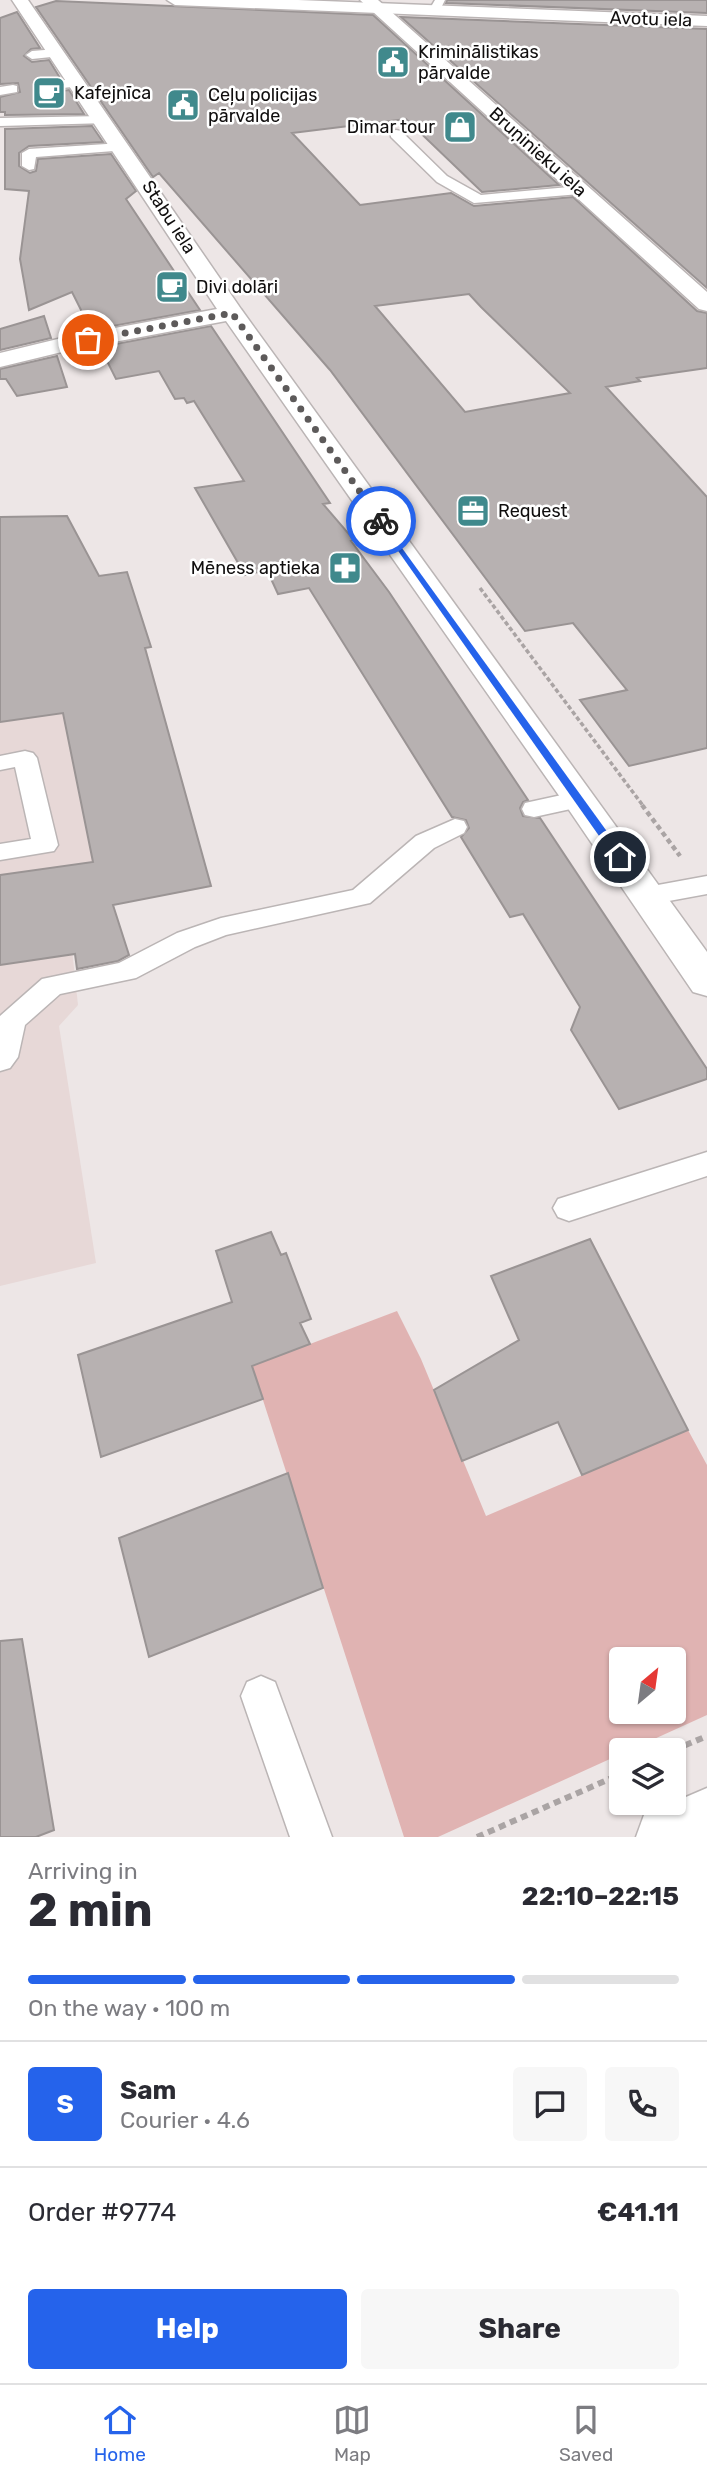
<!DOCTYPE html>
<html lang="en">
<head>
<meta charset="utf-8">
<style>
	body { margin:0; font-family:Rubik,sans-serif; background:#f7f7f7; color:#2b2b33; height:100vh; display:flex; flex-direction:column; font-size:26px; white-space:nowrap }
	* { box-sizing:border-box; margin:0 }
	p { font-size:23px; color:#7c7c81 }
	.icon { flex:none; width:38px; height:38px; fill:none; stroke:currentColor; stroke-width:2; stroke-linecap:round; stroke-linejoin:round }
	.map { position:relative; height:1837px; overflow:hidden }
	.details { display:flex; flex-direction:column; background:#fff; flex:1 }
	.details>* { flex:none }
	.needle { width:46px; rotate:29deg }
	.fabs { position:absolute; left:609px; top:1647px; display:grid; gap:14px }
	.fabs a { display:grid; place-items:center; width:77px; height:77px; border-radius:7px; background:#fff; box-shadow:0 2px 5px #0004; font-size:35px }
	.pin { position:absolute; display:grid; place-items:center; width:60px; height:60px; color:#fff; margin:-30px; border:4px solid #fff; border-radius:50%; box-shadow:0 2px 7px #0007 }
	.courier { position:absolute; display:grid; place-items:center; width:70px; height:70px; margin:-35px; border:5px solid #2563eb; border-radius:50%; background:#fff; color:#222; box-shadow:0 2px 9px #0007 }
	.headline em { font-style:normal; font-weight:700 }
	.headline div { display:flex; flex-direction:column-reverse }
	.headline { display:flex; align-items:center; justify-content:space-between; height:119px; padding:0 28px }
	h1 { font-size:46px; font-weight:700; line-height:52px }
	.bar { display:grid; grid-template-columns:repeat(4,1fr); gap:10px 7px; align-content:center; height:84px; padding:0 28px }
	.bar i { height:9px; border-radius:5px; background:#e1e1e2 }
	.bar .selected { background:#2563eb }
	.bar p { grid-column:span 4 }
	.line { display:flex; align-items:center; gap:18px; padding:0 28px; border-top:2px solid #e1e1e2 }
	.line div { flex:1 }
	.round { display:grid; place-items:center; flex:none; width:74px; height:74px; border-radius:7px; background:#f7f7f7 }
	.cta { display:flex; gap:14px; margin-top:auto; padding:14px 28px }
	.cta a { flex:1; height:80px; border-radius:7px; background:#2563eb; color:#fff; font-size:28px; font-weight:700; line-height:80px; text-align:center }
	.cta a+a { background:#f7f7f7; color:#2b2b33 }
	.dock { display:flex; justify-content:space-around; align-items:center; height:98px; border-top:2px solid #e1e1e2; background:#fff; font-size:19px; color:#7c7c81 }
	.dock a { display:grid; justify-items:center; gap:4px }
	.dock .selected { color:#2563eb }
	.map>svg:first-child { display:block }
	.built { fill:#e7d8d7 }
	.green { fill:#e0b3b2; fill-rule:evenodd }
	.building { fill:#b7b1b1; stroke:#9a9494; stroke-width:2; fill-rule:evenodd }
	.lines { fill:none; stroke-linecap:round; stroke-linejoin:round }
	.service-casing { stroke:#bbb5b5; stroke-width:3 }
	.minor-casing { stroke:#bbb5b5; stroke-width:3 }
	.tertiary-casing { stroke:#bbb5b5; stroke-width:3 }
	.primary-casing { stroke:#bbb5b5; stroke-width:3 }
	.path-far2 { stroke:#aaa4a4; stroke-width:3.5; stroke-dasharray:4.5 2.5; stroke-linecap:butt }
	.path-far1 { stroke:#aaa4a4; stroke-width:4.5; stroke-dasharray:5 3.5; stroke-linecap:butt }
	.path { stroke:#aaa4a4; stroke-width:6; stroke-dasharray:7 5; stroke-linecap:butt }
	.service { fill:#fff; fill-rule:evenodd }
	.minor { fill:#fff; fill-rule:evenodd }
	.tertiary { fill:#fff; fill-rule:evenodd }
	.primary { fill:#fff; fill-rule:evenodd }
	.route { fill:#2563eb }
	.done { stroke:#5d5a5a; stroke-width:7; stroke-dasharray:0 12.6 }
	.labels { text-anchor:middle; stroke-width:5; stroke-linejoin:round; paint-order:stroke }
	.far-street-label { font-size:18px; fill:#100e0e; stroke:#fff }
	.far-poi-label { font-size:18px; fill:#100e0e; stroke:#fff; text-anchor:start }
</style>
</head>
<body>
<div class="map">
<svg width="707" height="1837" viewBox="0 0 707 1837">
	<rect width="100%" height="100%" fill="#ede6e6"/>
	<path class="built" d="M0,588L146,648L211,887L68,913L78,1005L59,1026L96,1263L0,1286Z"/>
	<path class="green" d="M397,1311L421,1359L486,1516L688,1430L707,1465V1715L630,1750H621V1754L438,1837H404L252,1366ZM621,1659H674V1712H621Z"/>
	<path class="building" d="M447,0H707V13L446,3Z
		M56,1L373,15L559,185L482,192L406,119L292,133L360,205L451,193L474,206L573,197L697,311L707,313V368L637,378L640,381L606,387L707,497V748L629,766L580,700L627,690L573,623L525,631L330,370L159,173L153,177L36,7ZM469,294L481,307L570,393L465,412L375,306Z
		M17,12L40,48L31,49L24,56L32,62L49,60L60,78L52,79L45,86L53,92L69,90L84,114L5,115V112H0V97L20,92L18,83L0,84V18Z
		M401,17L707,29V288Z
		M92,126L103,142L29,146L19,153V166L30,173L36,171L38,159L111,154L136,191L126,199L200,310L91,330L72,292L29,310L20,259L29,191L5,189V129Z
		M44,316L51,338L0,350V329Z
		M211,326L330,503L323,504L354,540L351,541L389,592L528,800L523,802L520,808L523,816L540,818L707,1069V1079L619,1109L571,1030L580,1007L523,914L510,917L461,837L469,828L466,820L452,817L309,588L278,594L267,570L245,575L195,488L244,481L194,401L187,403L184,398L175,399L159,371L116,379L100,347Z
		M57,356L67,387L17,396L6,379H0V369Z
		M67,516L99,576L127,572L151,647L145,648L211,886L113,905L129,955L118,961L77,969L75,954L0,965V875L93,862L63,713L0,722V517Z
		M271,1232L281,1255L286,1253L311,1319L300,1323L310,1344L252,1366L263,1399L101,1457L78,1355L232,1302L216,1251Z
		M590,1239L688,1430L582,1475L558,1422L462,1461L434,1390L519,1340L491,1276Z
		M288,1473L323,1588L149,1657L119,1538Z
		M22,1639L54,1830L36,1837H0V1641Z"/>
	<g class="lines">
		<defs>
			<path id="service" d="M435,0H445L439,12L435,13L429,10Z
				M57,49L63,53L61,56L32,59L26,55L32,51Z
				M77,79L83,83L81,86L53,89L47,85L53,81Z
				M13,85L17,86V92L0,95V87Z
				M103,116L108,117V123L0,126V118Z
				M396,130L401,131L447,176L481,195L580,186L587,190L580,194L474,203L437,182L391,137V131Z
				M122,143L129,147L127,150L36,157L34,169L29,170L22,166V153L29,149Z
				M25,751L33,753L37,758L58,845L54,851L0,860V844L31,839L15,767L0,770V756Z
				M580,791L589,793L592,799L589,805L534,817L525,815L522,809L525,803Z
				M455,819L464,821L467,827L464,833L434,848L370,903L226,935L195,947L136,978L60,994L25,1025L18,1057L10,1068L0,1071V1016L42,979L119,963L177,933L221,918L353,890L416,836Z
				M707,876V894L647,905L638,902L634,896L638,890L647,887Z
				M707,1152V1176L569,1221L558,1217L553,1208L558,1199Z
				M261,1676L275,1682L332,1837H290L241,1696L247,1682Z"/>
			<path id="minor" d="M12,0H28L241,309L707,952V996L693,992L567,807L226,321L66,351L0,367V353L66,337L217,309Z
				M360,0H378L707,292V311L699,309Z"/>
			<path id="tertiary" d="M167,0H298L707,16V26L175,5Z"/>
			<path id="primary" d="M707,1788V1837H636L644,1815Z"/>
		</defs>
		<use href="#service" class="service-casing"/>
		<use href="#minor" class="minor-casing"/>
		<use href="#tertiary" class="tertiary-casing"/>
		<use href="#primary" class="primary-casing"/>
		<path class="path-far2" d="M480,588L644,807"/>
		<path class="path-far1" d="M642,805L680,856"/>
		<path class="path" d="M674,1750L707,1736
			M477,1837L621,1774"/>
		<use href="#service" class="service"/>
		<use href="#minor" class="minor"/>
		<use href="#tertiary" class="tertiary"/>
		<use href="#primary" class="primary"/>
	</g>
	<path class="route" d="M381,519L624,855V860H616L377,521Z"/>
	<g class="lines">
		<path class="done" d="M88,340L232,313L381,521"/>
	</g>
	<defs>
		<symbol id="civic-square" viewBox="-11 -11 22 22"><rect x="-9" y="-9" width="18" height="18" rx="4" fill="#40898c" stroke="#fff"/><path d="M-.6-6.5H3V-4.5H.6V-3L4-1V1h2V6H-6V1h2V-1L-.6-3ZM-1.2 2.5V6h2.4V2.5Z" fill="#fff"/></symbol>
		<symbol id="cafe-square" viewBox="-11 -11 22 22"><rect x="-9" y="-9" width="18" height="18" rx="4" fill="#40898c" stroke="#fff"/><path d="M-5.5-4.5H6V0H3Q3 3.5 0 3.5H-2.5Q-5.5 3.5-5.5 0ZM3-3.2v2h1.7v-2ZM-6 4.5H4V6H-6Z" fill="#fff"/></symbol>
		<symbol id="shop-square" viewBox="-11 -11 22 22"><rect x="-9" y="-9" width="18" height="18" rx="4" fill="#40898c" stroke="#fff"/><path d="M-5-2.5h2.3a2.7 3.5 0 0 1 5.4 0H5L5.5 6h-11ZM-1.5-2.5h3a1.5 2.3 0 0 0-3 0Z" fill="#fff"/></symbol>
		<symbol id="office-square" viewBox="-11 -11 22 22"><rect x="-9" y="-9" width="18" height="18" rx="4" fill="#40898c" stroke="#fff"/><path d="M-6-3h4V-5.5h4V-3h4V5H-6ZM-1-4.5V-3h2v-1.5ZM-6 0V1H6V0Z" fill="#fff"/></symbol>
		<symbol id="pharmacy-square" viewBox="-11 -11 22 22"><rect x="-9" y="-9" width="18" height="18" rx="4" fill="#40898c" stroke="#fff"/><path d="M-2-6h4v4h4v4h-4v4h-4v-4h-4v-4h4Z" fill="#fff"/></symbol>
	</defs>
	<g fill-rule="evenodd">
		<use href="#civic-square" x="374" y="43" width="38" height="38"/>
		<use href="#cafe-square" x="30" y="74" width="38" height="38"/>
		<use href="#civic-square" x="164" y="86" width="38" height="38"/>
		<use href="#shop-square" x="441" y="108" width="38" height="38"/>
		<use href="#cafe-square" x="153" y="268" width="38" height="38"/>
		<use href="#office-square" x="454" y="492" width="38" height="38"/>
		<use href="#pharmacy-square" x="326" y="549" width="38" height="38"/>
	</g>
	<g class="labels">
		<g class="far-street-label">
			<text transform="translate(651 19) rotate(2)" y="6">Avotu iela</text>
			<text transform="translate(538 152) rotate(42)" y="6">Bruņinieku iela</text>
			<text transform="translate(169 217) rotate(57)" y="6">Stabu iela</text>
		</g>
		<g class="far-poi-label">
			<text x="418" y="58">Kriminālistikas<tspan x="418" dy="21">pārvalde</tspan></text>
			<text x="74" y="99">Kafejnīca</text>
			<text x="208" y="101">Ceļu policijas<tspan x="208" dy="21">pārvalde</tspan></text>
			<text x="435" y="133" text-anchor="end">Dimar tour</text>
			<text x="196" y="293">Divi dolāri</text>
			<text x="498" y="517">Request</text>
			<text x="320" y="574" text-anchor="end">Mēness aptieka</text>
		</g>
	</g>
</svg>
<div class="fabs">
<a><svg class="needle" viewBox="-14 -14 28 28"><path d="M0-13l5 13h-10z" fill="#e53935"/><path d="M0 13l5-13h-10z" fill="#7c7c81"/></svg></a>
<a><svg class="icon" aria-label="layers" viewBox="0 0 24 24"><path d="M12 4l9 5-9 5-9-5zM3 14l9 5 9-5"/></svg></a>
</div>
<div class="pin" style="left:88px;top:340px;background:#ea580c"><svg class="icon" aria-label="bag" viewBox="0 0 24 24"><path d="M5 8h14l-1 12H6zM9 8a3 3 0 0 1 6 0"/></svg></div>
<div class="pin" style="left:620px;top:857px;background:#1f2937"><svg class="icon" aria-label="home" viewBox="0 0 24 24"><path d="M3 11l9-7 9 7M6 9v11h12V9"/></svg></div>
<div class="courier" style="left:381px;top:521px"><svg class="icon" aria-label="bike" viewBox="0 0 24 24"><circle cx="6" cy="16" r="4"/><circle cx="18" cy="16" r="4"/><path d="M6 16l4-8h5l3 8M10 8l3 8H6M13 5h3"/></svg></div>
</div>
<section class="details">
<div class="headline"><div><h1>2 min</h1><p>Arriving in</p></div><em>22:10–22:15</em></div>
<div class="bar"><i class="selected"></i><i class="selected"></i><i class="selected"></i><i></i><p>On the way · 100 m</p></div>
<div class="line" style="height:126px"><b class="round" style="background:#2563eb;color:#fff">S</b><div><b>Sam</b><p>Courier · 4.6</p></div><a class="round"><svg class="icon" aria-label="chat" viewBox="0 0 24 24"><path d="M4 5h16v11H9l-5 4z"/></svg></a><a class="round"><svg class="icon" aria-label="phone" viewBox="0 0 24 24"><path d="M5 4h4l2 5-3 2q2 4 5 5l2-3 5 2v4C11 20 4 13 5 4z"/></svg></a></div>
<div class="line" style="height:91px"><div>Order #9774</div><b>€41.11</b></div>
<div class="cta"><a>Help</a><a>Share</a></div>
</section>
<nav class="dock">
<a class="selected"><svg class="icon" aria-label="home" viewBox="0 0 24 24"><path d="M3 11l9-7 9 7M6 9v11h12V9"/></svg>Home</a>
<a><svg class="icon" aria-label="map" viewBox="0 0 24 24"><path d="M3 6l6-2 6 2 6-2v14l-6 2-6-2-6 2zM9 4v14M15 6v14"/></svg>Map</a>
<a><svg class="icon" aria-label="saved" viewBox="0 0 24 24"><path d="M7 4h10v16l-5-4-5 4z"/></svg>Saved</a>
</nav>
</body>
</html>
